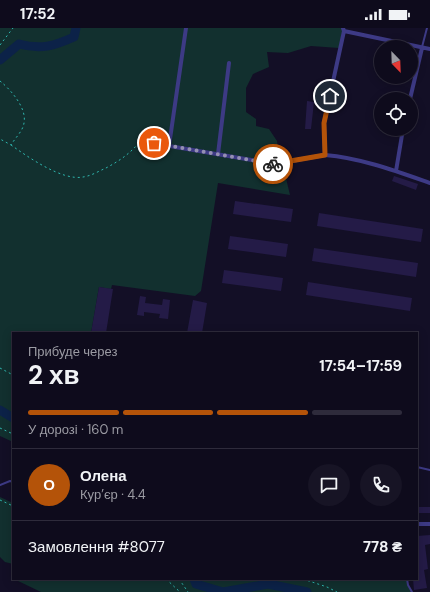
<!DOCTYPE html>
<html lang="uk">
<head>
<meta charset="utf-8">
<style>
	body { margin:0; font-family:"DM Sans",sans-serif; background:#171425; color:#f1f3f6; height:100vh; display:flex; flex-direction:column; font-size:15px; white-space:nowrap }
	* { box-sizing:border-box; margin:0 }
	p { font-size:13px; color:#9b9ba3 }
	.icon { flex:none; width:22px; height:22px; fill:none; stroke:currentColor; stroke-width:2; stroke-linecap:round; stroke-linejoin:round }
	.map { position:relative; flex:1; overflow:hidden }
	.drawer { position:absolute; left:12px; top:304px; width:406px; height:248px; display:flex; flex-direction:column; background:#0e0b1c; border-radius:0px; box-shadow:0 2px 10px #0003,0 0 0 1px #2e2b3b }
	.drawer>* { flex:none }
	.needle { width:26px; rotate:157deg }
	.fabs { position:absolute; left:374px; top:12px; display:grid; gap:8px }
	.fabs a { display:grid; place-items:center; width:44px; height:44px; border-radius:50%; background:#0e0b1c; box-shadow:0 2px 10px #0003,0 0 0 1px #2e2b3b; font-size:20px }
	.pin { position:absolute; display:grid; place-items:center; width:34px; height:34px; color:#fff; margin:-17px; border:2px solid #fff; border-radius:50%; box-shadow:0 1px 4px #0007 }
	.courier { position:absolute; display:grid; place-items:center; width:40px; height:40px; margin:-20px; border:3px solid #b45309; border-radius:50%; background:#fff; color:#222; box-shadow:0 1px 5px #0007 }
	.summary em { font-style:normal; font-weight:700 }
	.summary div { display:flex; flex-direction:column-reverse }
	.summary { display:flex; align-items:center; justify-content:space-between; height:68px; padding:0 16px }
	h1 { font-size:26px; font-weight:700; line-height:30px }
	.bar { display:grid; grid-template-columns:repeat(4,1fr); gap:6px 4px; align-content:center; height:48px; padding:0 16px }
	.bar i { height:5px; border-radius:3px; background:#2e2b3b }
	.bar .active { background:#b45309 }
	.bar p { grid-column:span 4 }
	.line { display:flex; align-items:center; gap:10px; padding:0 16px; border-top:1px solid #2e2b3b }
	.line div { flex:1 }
	.round { display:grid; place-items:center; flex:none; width:42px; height:42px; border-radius:21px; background:#171425 }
	.status { display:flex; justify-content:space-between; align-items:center; height:28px; padding:0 20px; background:#0e0b1c; direction:ltr }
	.status svg { height:11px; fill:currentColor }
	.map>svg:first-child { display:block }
	.green { fill:#12302f }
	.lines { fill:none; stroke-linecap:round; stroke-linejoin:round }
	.river { stroke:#0c2248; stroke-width:9 }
	.building { fill:#241b47 }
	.path { stroke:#2fb8b0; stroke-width:1; stroke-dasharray:2 3; stroke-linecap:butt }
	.service { stroke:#3d3a85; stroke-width:2 }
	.minor { stroke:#3d3a85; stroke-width:4 }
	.done { stroke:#948fb3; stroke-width:4; stroke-dasharray:0 7.2 }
	.route { stroke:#b45309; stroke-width:5 }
</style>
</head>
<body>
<div class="status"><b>17:52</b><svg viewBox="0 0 49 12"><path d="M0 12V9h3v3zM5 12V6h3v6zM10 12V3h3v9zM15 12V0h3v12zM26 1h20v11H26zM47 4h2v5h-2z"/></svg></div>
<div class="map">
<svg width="430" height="564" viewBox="0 0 430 564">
	<rect width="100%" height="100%" fill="#130f26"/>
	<path class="green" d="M0,0H343L339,20L311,18L288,25L267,24L269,39L253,46L246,60V84L256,91V98L269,101L277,113L280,136L284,142L290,167L218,155L201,263L195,268L112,257L111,261L99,259L91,305H13V414L0,408Z
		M0,469L13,475V536L5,534L0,529Z
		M14,551H407L408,557L412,564H41Z"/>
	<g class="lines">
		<path class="river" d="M0,32L19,16C41,22 54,18 74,9L76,0
			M0,382L13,390
			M194,551L196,556L223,564L268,556L307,564"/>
	</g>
	<path class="building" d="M307,73L314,74L311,101H305Z
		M394,148L418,156L416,162L392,153Z
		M235,173L293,181L291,194L233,186Z
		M319,185L423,201L421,214L317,198Z
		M230,208L288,216L286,229L228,221Z
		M314,220L418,235L416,249L312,233Z
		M224,242L283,250L281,263L222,255Z
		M308,254L412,270L410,283L306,267Z
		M99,259L113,261L106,305H91Z
		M140,268L146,269L145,275L162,277L163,271L170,272L168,291L159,290L160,286L144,284V288L137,287Z
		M193,272L207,275L202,305H187Z
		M417,479H430V485H417Z
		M430,507V516L425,517L428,541L424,542L427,560L414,562L413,551H417V545H419L417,508Z"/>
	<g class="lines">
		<path class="path" d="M0,17L13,0
			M0,53C11,62 27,80 24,95C23,103 15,110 11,117L0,111
			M11,117C28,129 62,153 83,149C91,148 99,143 106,140C119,133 128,127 138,116
			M0,340L13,347
			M0,400L13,406
			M0,472L13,478
			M166,551L180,564
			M179,551L188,564
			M303,551L327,559L337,564"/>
		<path class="service" d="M422,19L427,0
			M417,439L430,442
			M0,457L10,453L13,454
			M407,551L408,557L412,564"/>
		<path class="minor" d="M343,0L344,3L324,95L325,127C361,130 396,143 430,155
			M344,3L430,21
			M410,71L422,20
			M140,113L275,136L325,127
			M169,118L186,0
			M218,126L229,35
			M396,143L403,101
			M417,496H430"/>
	</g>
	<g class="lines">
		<path class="done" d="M154,115L273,136"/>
		<path class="route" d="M273,136L325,127L324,95L330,68"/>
	</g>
</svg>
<div class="fabs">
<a><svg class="needle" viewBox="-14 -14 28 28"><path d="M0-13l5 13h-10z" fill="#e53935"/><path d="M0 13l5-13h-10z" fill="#9b9ba3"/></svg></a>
<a><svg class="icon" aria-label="locate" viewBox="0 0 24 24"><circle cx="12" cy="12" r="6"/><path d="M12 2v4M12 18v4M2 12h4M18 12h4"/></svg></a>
</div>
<div class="pin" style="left:154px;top:115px;background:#ea580c"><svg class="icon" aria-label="bag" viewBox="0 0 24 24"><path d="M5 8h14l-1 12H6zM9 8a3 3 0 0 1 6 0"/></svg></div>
<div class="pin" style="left:330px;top:68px;background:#1f2937"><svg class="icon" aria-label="home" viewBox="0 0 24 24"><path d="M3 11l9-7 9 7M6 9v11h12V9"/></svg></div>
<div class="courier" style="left:273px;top:136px"><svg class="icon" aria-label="bike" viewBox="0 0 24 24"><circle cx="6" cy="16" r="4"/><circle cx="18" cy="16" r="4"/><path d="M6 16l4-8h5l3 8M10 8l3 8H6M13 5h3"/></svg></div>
<section class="drawer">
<div class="summary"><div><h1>2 хв</h1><p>Прибуде через</p></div><em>17:54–17:59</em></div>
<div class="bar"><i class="active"></i><i class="active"></i><i class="active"></i><i></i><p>У дорозі · 160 m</p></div>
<div class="line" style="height:72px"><b class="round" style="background:#b45309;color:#fff">О</b><div><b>Олена</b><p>Кур’єр · 4.4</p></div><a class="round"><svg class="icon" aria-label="chat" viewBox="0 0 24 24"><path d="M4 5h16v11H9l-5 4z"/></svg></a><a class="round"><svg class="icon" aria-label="phone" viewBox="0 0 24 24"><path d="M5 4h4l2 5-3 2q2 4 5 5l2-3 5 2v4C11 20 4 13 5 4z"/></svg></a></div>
<div class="line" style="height:52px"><div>Замовлення #8077</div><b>778 ₴</b></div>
</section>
</div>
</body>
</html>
